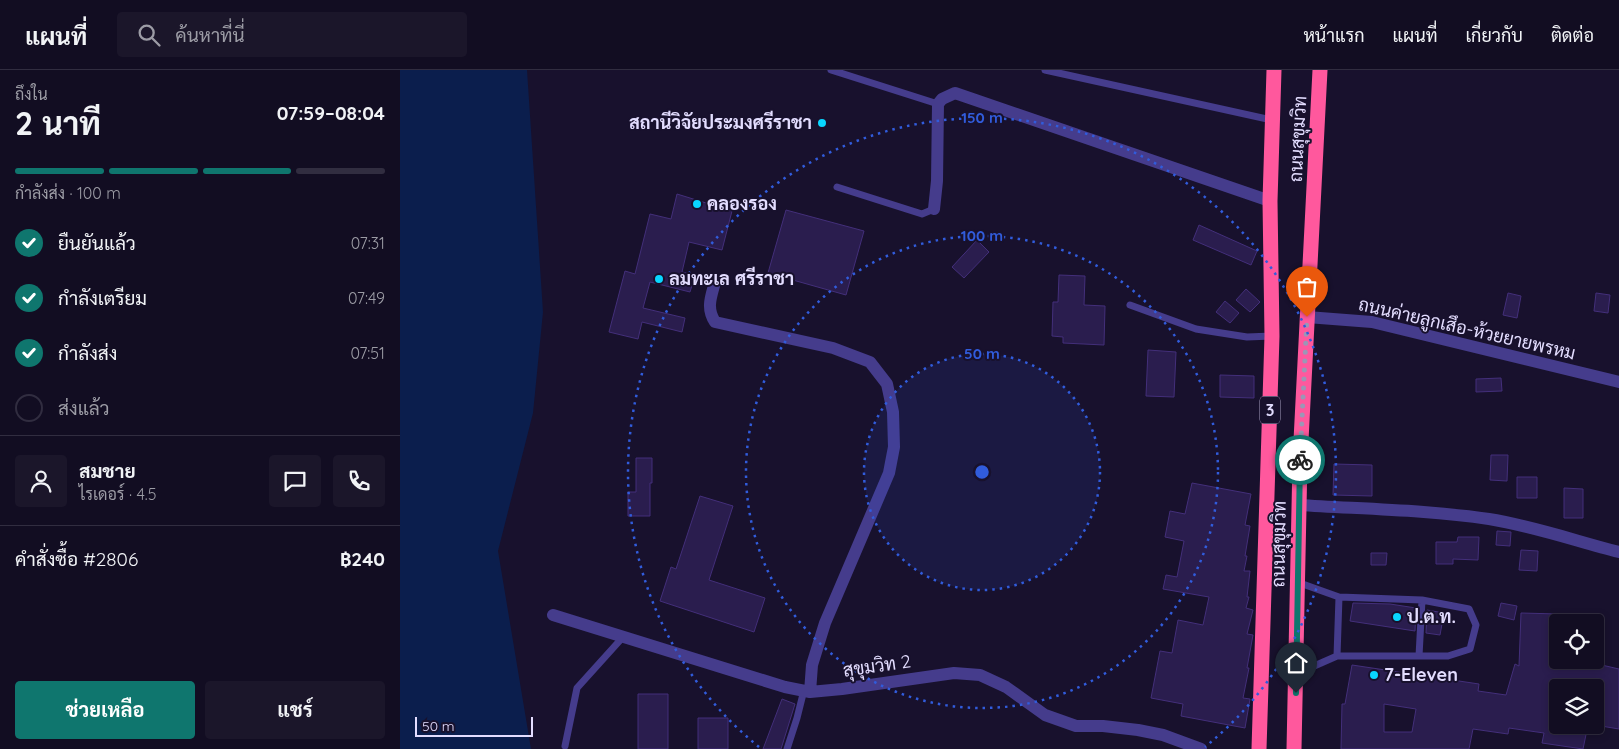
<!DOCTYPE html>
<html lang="th">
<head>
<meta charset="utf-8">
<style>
	body { margin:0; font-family:Quicksand,Sarabun,sans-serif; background:#1b162a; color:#f1f3f6; height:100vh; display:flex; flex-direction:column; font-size:19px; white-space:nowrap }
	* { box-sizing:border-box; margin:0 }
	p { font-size:16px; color:#9c9ca5 }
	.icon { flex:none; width:28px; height:28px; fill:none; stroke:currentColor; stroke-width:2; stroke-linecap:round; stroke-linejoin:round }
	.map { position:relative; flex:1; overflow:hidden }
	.details { display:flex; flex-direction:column; background:#120d22; width:400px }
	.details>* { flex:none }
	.buttons { position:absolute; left:1149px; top:544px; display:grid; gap:10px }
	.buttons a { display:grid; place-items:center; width:55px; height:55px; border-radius:5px; background:#120d22; box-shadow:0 2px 8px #0003,0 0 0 1px #312d40; font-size:25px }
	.scale { position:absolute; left:15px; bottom:12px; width:118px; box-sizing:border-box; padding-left:5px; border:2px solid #e3ddff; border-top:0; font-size:14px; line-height:18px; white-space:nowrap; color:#e3ddff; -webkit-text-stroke:4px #18112d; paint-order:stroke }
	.pin { position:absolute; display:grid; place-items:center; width:42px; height:42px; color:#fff; margin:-51px -21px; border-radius:50% 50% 50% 0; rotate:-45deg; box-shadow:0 0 5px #0007 }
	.pin .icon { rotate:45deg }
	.courier { position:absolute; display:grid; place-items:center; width:50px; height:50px; margin:-25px; border:4px solid #0f766e; border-radius:50%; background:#fff; color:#222; box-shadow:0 1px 6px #0007 }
	.headline em { font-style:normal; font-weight:700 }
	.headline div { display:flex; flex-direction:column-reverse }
	.headline { display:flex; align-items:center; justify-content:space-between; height:85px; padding:0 15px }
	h1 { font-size:32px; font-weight:700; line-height:38px }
	.bar { display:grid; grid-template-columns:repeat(4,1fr); gap:8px 5px; align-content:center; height:60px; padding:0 15px }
	.bar i { height:6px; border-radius:4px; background:#312d40 }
	.bar .selected { background:#0f766e }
	.bar p { grid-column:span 4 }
	.line { display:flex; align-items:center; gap:12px; padding:0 15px; border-top:1px solid #312d40 }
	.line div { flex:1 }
	.round { display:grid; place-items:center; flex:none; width:52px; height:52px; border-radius:5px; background:#1b162a }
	ol { padding:0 15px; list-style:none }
	li { display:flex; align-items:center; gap:15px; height:55px }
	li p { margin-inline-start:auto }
	li .icon { padding:5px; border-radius:50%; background:#0f766e; color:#fff; stroke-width:4 }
	li:last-child { color:#9c9ca5 }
	li i { width:28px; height:28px; border:2px solid #312d40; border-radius:50% }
	.button { display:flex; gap:10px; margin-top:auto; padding:10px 15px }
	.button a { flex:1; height:58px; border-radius:5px; background:#0f766e; color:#fff; font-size:20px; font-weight:700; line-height:58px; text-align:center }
	.button a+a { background:#1b162a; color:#f1f3f6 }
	header { display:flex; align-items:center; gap:30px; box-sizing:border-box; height:70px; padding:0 25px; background:#120d22; border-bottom:1px solid #312d40 }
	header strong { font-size:24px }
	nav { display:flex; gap:28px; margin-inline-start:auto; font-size:18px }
	.search { width:350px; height:45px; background:#1b162a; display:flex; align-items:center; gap:12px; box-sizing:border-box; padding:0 18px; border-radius:5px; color:#9c9ca5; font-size:19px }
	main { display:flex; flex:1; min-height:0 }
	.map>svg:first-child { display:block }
	.water { fill:#0b1e4d }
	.building { fill:#2a1d4e; stroke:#432f7a; fill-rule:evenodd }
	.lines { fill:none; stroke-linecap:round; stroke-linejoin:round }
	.lane { stroke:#453c8c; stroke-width:7 }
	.street { stroke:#453c8c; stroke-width:12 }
	.highway { stroke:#ff589d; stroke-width:15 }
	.done { stroke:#9c96b6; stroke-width:5; stroke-dasharray:0 9 }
	.route { stroke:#0f766e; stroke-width:6 }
	.ring { fill:none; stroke:#315cdc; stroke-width:2.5; stroke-dasharray:2.5 5 }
	.poi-dot { fill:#09d6ff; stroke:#18112d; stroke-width:2 }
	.labels { text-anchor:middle; stroke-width:4; stroke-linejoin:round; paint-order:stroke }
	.shield { fill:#18112d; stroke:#a6a0c0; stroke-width:1 }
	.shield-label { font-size:16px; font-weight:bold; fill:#e3ddff }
	.poi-label { font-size:18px; font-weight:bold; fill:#e3ddff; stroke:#18112d; text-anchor:start }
	.street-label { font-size:18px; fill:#e3ddff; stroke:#18112d }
	.centre { fill:#315cdc; stroke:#18112d; stroke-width:2.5 }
	.ring-label { font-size:15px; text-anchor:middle; font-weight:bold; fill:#315cdc; stroke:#18112d; stroke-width:4; stroke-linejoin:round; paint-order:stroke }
</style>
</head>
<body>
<header>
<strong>แผนที่</strong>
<div class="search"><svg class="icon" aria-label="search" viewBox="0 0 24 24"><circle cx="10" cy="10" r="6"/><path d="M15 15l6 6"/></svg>ค้นหาที่นี่</div>
<nav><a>หน้าแรก</a><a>แผนที่</a><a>เกี่ยวกับ</a><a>ติดต่อ</a></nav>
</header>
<main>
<section class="details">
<div class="headline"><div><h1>2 นาที</h1><p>ถึงใน</p></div><em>07:59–08:04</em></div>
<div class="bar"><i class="selected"></i><i class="selected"></i><i class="selected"></i><i></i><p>กำลังส่ง · 100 m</p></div>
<ol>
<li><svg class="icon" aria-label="check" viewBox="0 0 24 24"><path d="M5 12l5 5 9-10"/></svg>ยืนยันแล้ว<p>07:31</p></li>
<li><svg class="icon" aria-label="check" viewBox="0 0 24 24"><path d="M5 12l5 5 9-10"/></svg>กำลังเตรียม<p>07:49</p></li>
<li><svg class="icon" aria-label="check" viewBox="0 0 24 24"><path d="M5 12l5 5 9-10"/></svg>กำลังส่ง<p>07:51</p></li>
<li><i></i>ส่งแล้ว</li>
</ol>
<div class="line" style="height:90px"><a class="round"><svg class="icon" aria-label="person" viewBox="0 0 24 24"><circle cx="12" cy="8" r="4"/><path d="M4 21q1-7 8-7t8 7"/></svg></a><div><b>สมชาย</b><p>ไรเดอร์ · 4.5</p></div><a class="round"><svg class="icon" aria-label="chat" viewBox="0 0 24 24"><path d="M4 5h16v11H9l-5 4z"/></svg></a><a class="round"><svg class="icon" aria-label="phone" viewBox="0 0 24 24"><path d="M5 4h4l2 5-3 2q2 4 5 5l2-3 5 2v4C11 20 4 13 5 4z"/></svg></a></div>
<div class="line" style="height:65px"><div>คำสั่งซื้อ #2806</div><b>฿240</b></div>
<div class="button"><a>ช่วยเหลือ</a><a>แชร์</a></div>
</section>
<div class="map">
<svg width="1219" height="679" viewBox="0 0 1219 679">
	<rect width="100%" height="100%" fill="#18112d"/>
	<path class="water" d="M0,0H127L143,242L133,343L98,481L131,679H0Z"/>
	<path class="building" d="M277,124L332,141L322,180L289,172L282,202L295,205L290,222L250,212L243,238L285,248L282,262L242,252L238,269L209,262L225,201L235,204L250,144L271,149Z
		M386,140L464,161L446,225L368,203Z
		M799,155L857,181L851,195L793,170Z
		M577,170L589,182L564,208L552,197Z
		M659,205L685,206L684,235L705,236L704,275L663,273V267L652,266L653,232H658Z
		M846,219L860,232L850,242L836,230Z
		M1108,223L1121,226L1117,248L1103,245Z
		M1196,223L1210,225L1208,243L1194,241Z
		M825,231L839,243L830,253L816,242Z
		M748,280L776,282L774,327L746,326Z
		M820,305L854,306V328L820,327Z
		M1101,308L1102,321L1076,322V309Z
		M1091,385H1108L1107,411L1090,410Z
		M236,388H252V413H250V446H228V422H236Z
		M934,394L972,395V426L933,425Z
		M1117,407H1137V428H1117Z
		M792,413L851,424L845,455L850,456L845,486H847L844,501H850L847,527H849L846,538L853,540L847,564L853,565L847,598H849L843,628L850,629L845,658L781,646L783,634L751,628L760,581L772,583L778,550L803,555L809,527L763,519L766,505L777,507L784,471L765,467L770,441L785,444Z
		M1164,418L1183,419V448H1164Z
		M300,426L333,436L309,510L365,528L354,562L260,531L271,497L276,499Z
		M1097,461L1111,462L1110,476L1096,475Z
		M1058,467H1079L1078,490L1053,489V494H1036V472H1057Z
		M1121,480L1138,481L1137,501L1119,500Z
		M971,483H987L986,495H971Z
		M953,533L990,534L1016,538L1015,561L950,551Z
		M1101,533L1117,536L1114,550L1098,546Z
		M1027,540L1044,543L1040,565L1026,563Z
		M1121,543L1158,544V590H1180L1219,599V659L1195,655V618H1158V655H1188L1183,679L1142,673L1144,663L1109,658L1108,664L1073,659L1069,679H941L942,634H945L952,595L1079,614L1078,621L1106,625L1115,594L1119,596ZM984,634L1016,639L1012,662H984Z
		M238,624H268V679H238Z
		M382,629L395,634L381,679H363Z
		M298,648H328V679H298Z"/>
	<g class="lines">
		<path class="lane" d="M431,0L538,34
			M645,0L872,50
			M437,117L522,144L534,139
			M730,235L796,259L847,267L872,266
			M937,586L939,527
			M1019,586H1048L1070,579L1076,555L1069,539L1022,530
			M896,604L937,586H1019L1022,530L939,527L897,512
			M165,676L177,618L223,567
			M387,679L397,648L404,620"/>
		<path class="street" d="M534,139L537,111L538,34L542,29L555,23L870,131
			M315,212C311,227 306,238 315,252L433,278L470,292L487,314L493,342L494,377L489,403L425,553L412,595L410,622
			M907,247L972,252L1219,312
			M899,435C962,439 1027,440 1089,449C1133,456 1176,471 1219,482
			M153,545L385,617L410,622L442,619L554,603L580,605L606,617L645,645L676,656H703L738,660L763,665L801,679"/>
		<path class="highway" d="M859,679L872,266L870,131L874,0
			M894,679L900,390L920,0"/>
	</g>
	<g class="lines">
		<path class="done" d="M900,390L907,247"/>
		<path class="route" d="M896,623L900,390"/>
	</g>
	<circle cx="582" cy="402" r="118" fill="#315cdc" fill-opacity=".12"/>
	<g class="ring">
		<circle cx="582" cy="402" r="118"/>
		<circle cx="582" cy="402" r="236"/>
		<path d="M359 677A354 354 0 1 1 805 677"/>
	</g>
	<g class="poi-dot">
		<circle cx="422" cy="53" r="5"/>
		<circle cx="297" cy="134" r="5"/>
		<circle cx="259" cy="209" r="5"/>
		<circle cx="997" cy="547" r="5"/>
		<circle cx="974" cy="605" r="5"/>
	</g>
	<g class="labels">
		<rect class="shield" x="860" y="326.5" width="20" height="27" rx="4"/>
		<g class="shield-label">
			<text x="870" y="346">3</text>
		</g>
		<g class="poi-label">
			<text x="412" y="59" text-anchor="end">สถานีวิจัยประมงศรีราชา</text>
			<text x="307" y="140">คลองรอง</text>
			<text x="269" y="215">ลมทะเล ศรีราชา</text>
			<text x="1007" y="553">ป.ต.ท.</text>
			<text x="984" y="611">7-Eleven</text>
		</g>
		<g class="street-label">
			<text transform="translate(898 69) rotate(-87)" y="6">ถนนสุขุมวิท</text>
			<text transform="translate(1067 259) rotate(13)" y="6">ถนนค่ายลูกเสึอ-ห้วยยายพรหม</text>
			<text transform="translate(879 474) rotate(-89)" y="6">ถนนสุขุมวิท</text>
			<text transform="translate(477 596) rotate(-8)" y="6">สุขุมวิท 2</text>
		</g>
	</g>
	<circle cx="582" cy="402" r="8" class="centre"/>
	<g class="ring-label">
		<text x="582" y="53">150 m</text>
		<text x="582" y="171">100 m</text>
		<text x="582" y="289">50 m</text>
	</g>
</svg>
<div class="buttons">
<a><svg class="icon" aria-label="locate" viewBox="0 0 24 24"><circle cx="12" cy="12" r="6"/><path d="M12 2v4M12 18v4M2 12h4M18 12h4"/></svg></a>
<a><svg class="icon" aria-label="layers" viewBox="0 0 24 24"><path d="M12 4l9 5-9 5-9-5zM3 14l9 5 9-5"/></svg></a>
</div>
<div class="scale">50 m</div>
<div class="pin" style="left:907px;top:247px;background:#ea580c"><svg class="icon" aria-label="bag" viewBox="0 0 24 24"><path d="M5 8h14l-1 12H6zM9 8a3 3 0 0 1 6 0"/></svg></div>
<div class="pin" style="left:896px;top:623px;background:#1f2937"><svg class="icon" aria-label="home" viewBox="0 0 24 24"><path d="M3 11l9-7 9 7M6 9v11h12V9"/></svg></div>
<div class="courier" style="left:900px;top:390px"><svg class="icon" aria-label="bike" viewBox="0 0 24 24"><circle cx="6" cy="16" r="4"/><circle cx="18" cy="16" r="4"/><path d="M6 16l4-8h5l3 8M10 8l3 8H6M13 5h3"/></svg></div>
</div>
</main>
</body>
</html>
